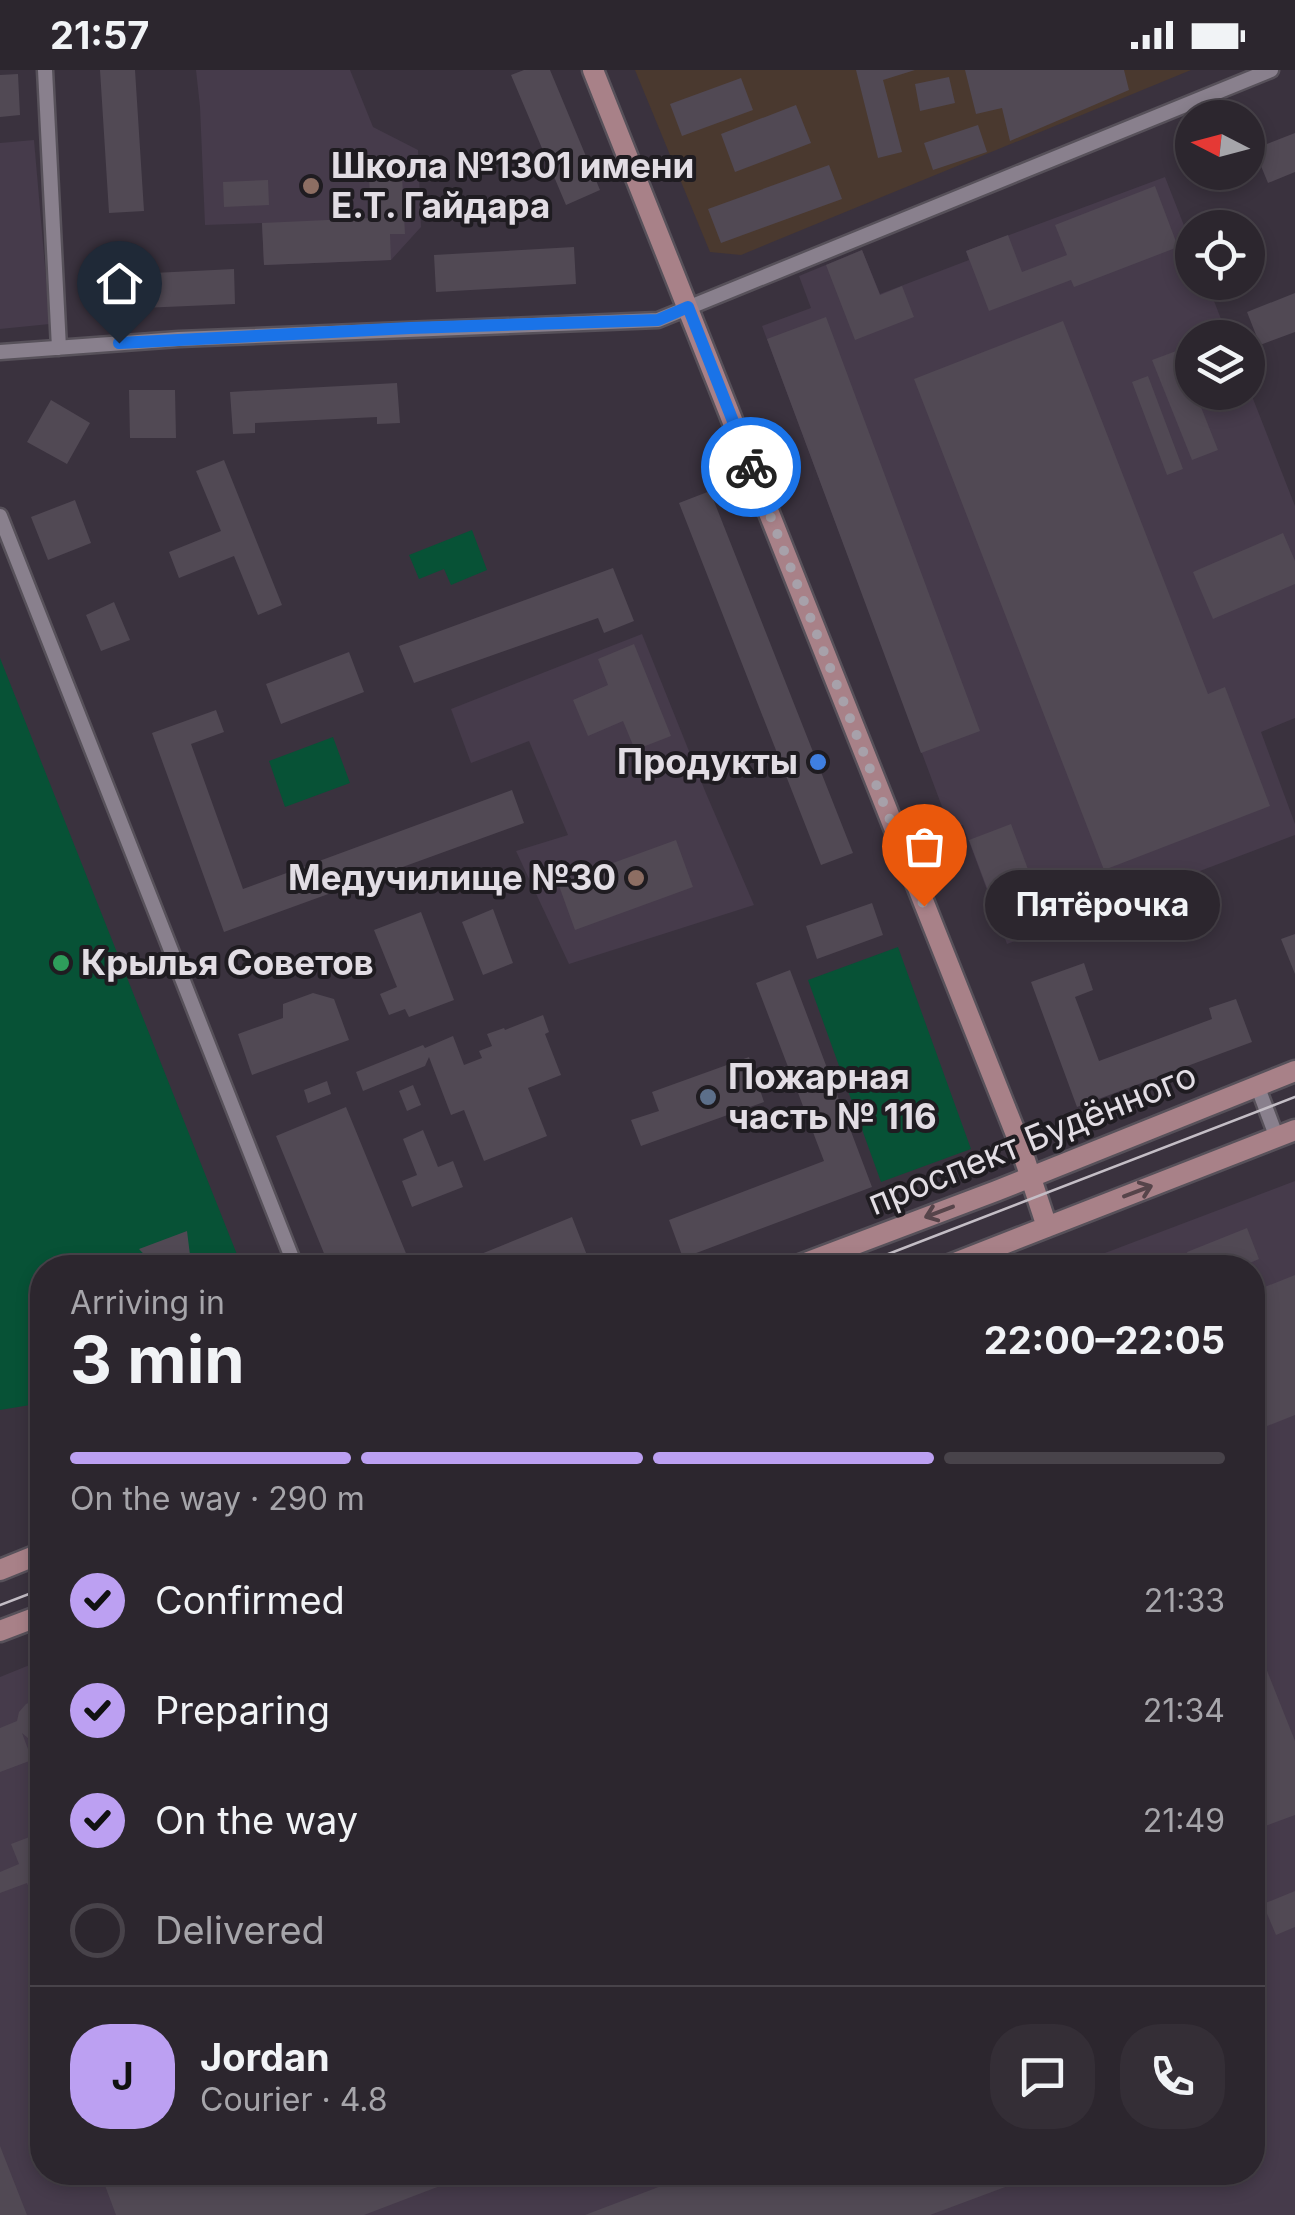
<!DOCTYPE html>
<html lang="en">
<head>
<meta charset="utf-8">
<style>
	body { margin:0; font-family:Inter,sans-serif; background:#342e36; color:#f1f3f6; height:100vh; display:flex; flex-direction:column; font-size:38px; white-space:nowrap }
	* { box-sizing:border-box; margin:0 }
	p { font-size:32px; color:#a6a5aa }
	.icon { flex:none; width:55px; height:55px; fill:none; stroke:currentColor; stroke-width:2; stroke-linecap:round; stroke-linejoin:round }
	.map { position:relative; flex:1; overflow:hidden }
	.panel { position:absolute; left:30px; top:1185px; width:1235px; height:930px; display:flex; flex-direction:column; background:#2c262e; border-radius:40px; box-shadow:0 5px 15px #0003,0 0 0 2px #48434a }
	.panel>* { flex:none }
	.needle { width:65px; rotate:276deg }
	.buttons { position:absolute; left:1175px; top:30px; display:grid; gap:20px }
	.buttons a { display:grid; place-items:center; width:90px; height:90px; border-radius:50%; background:#2c262e; box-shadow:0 5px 15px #0003,0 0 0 2px #48434a; font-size:50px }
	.pin { position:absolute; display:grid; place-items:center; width:85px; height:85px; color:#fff; margin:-102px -42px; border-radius:50% 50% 50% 0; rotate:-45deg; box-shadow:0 0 10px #0007 }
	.pin .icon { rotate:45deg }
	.courier { position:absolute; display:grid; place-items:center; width:100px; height:100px; margin:-50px; border:8px solid #1a73e8; border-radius:50%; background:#fff; color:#222; box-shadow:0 2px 12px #0007 }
	.bubble { position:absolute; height:70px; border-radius:35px; background:#2c262e; box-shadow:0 5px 15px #0003,0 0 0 2px #48434a; font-size:32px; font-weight:700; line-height:70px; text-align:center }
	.headline em { font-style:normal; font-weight:700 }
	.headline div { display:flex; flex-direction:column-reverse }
	.headline { display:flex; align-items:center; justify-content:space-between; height:170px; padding:0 40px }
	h1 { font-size:65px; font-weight:700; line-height:75px }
	.bar { display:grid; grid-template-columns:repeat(4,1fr); gap:15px 10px; align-content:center; height:120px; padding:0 40px }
	.bar i { height:12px; border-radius:8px; background:#48434a }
	.bar .current { background:#bca0f2 }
	.bar p { grid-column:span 4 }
	.line { display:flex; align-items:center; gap:25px; padding:0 40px; border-top:2px solid #48434a }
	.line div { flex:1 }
	.round { display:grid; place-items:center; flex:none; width:105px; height:105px; border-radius:40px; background:#342e36 }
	ol { padding:0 40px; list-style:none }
	li { display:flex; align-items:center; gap:30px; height:110px }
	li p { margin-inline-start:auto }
	li .icon { padding:10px; border-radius:50%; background:#bca0f2; color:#111; stroke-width:4 }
	li:last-child { color:#a6a5aa }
	li i { width:55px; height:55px; border:5px solid #48434a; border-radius:50% }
	.status { display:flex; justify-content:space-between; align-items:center; height:70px; padding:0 50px; background:#2c262e; direction:ltr }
	.status svg { height:28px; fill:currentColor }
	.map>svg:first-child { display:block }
	.commercial { fill:#4a392f }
	.built { fill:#463b4b }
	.green { fill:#075236 }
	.building { fill:#514954 }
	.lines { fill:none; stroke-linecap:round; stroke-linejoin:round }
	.street-casing { stroke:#57515a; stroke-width:19 }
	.secondary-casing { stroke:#57515a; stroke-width:25 }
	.street { stroke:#89808d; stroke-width:14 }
	.secondary { stroke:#a88188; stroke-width:20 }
	.tram { stroke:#c4bec6; stroke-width:2.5 }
	.oneway { stroke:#56444a }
	.done { stroke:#a7a1aa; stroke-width:10; stroke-dasharray:0 18 }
	.route { stroke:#1a73e8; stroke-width:12 }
	.education-dot { fill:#8d6e63; stroke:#1f1c21; stroke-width:4 }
	.shop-dot { fill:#3f7fe0; stroke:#1f1c21; stroke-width:4 }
	.leisure-dot { fill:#2e9e5b; stroke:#1f1c21; stroke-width:4 }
	.service-dot { fill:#5c6f8a; stroke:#1f1c21; stroke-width:4 }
	.labels { text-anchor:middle; stroke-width:8; stroke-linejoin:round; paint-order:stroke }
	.poi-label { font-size:35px; font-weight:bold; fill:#e2dde4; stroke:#1f1c21; text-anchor:start }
	.street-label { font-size:35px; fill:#e2dde4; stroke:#1f1c21 }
</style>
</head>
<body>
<div class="status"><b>21:57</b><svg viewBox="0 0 49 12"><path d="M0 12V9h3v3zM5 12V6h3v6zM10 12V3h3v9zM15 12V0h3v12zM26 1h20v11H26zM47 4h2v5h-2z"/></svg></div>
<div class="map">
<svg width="1295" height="2145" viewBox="0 0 1295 2145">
	<rect width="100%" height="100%" fill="#3a323e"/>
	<path class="commercial" d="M635,0H1191L741,185L710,182Z"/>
	<path class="built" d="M196,0H350L373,57L418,80L421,157L391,190L264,195L262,153L205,155L200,37Z
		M34,70L50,254L0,259V73Z
		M1165,107L1192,176V212L1207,213L1228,267L1192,268V322H1248V316L1295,436V648L1261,662L1295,754V765L1007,874L963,755L950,758L762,256L811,238L799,206L862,180L880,224L969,190L966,181Z
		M642,564L705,721L754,835L569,894L516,781L568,765L529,671L471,693L451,639Z
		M1295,1111V2145H0V1607L42,1590V2102H1252V1198L1068,1197Z"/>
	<path class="green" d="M472,460L487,500L451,515L444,499L419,509L409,485Z
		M0,588L242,1197L42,1198V1333L0,1340Z
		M333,667L350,713L285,737L269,691Z
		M898,877L971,1079L881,1112L808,910Z"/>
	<path class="building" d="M100,0H135L144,141L109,143Z
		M524,0H550L600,120L566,135L511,5Z
		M856,0H915L883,10L902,82L878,88Z
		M965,0H1124L1129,20L1010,71L1002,38L976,44Z
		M18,4L20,45L0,47V5Z
		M949,7L955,33L920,41L915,14Z
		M741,8L753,40L682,66L670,34Z
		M796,35L811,73L735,102L721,64Z
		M978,55L987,82L933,100L924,73Z
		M1295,63V102L1268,113L1254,79Z
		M401,85L405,164H390L391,190L264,195L262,153L371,148L368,87Z
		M829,95L842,129L721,173L708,139Z
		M268,110L269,135L224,137L223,112Z
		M1155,116L1178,177L1074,217L1071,210L989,241L966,181L1008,165L1022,202L1067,185L1055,155Z
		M574,177L576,214L436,222L434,185Z
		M862,180L880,225L902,216L914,247L855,270L826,195Z
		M234,199L235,234L95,240L93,206Z
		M1295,223V262L1260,275L1247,242Z
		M826,247L980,661L921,683L767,269Z
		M1063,251L1208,624L1225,617L1270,736L1104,800L914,309Z
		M1179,280L1192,315V322H1195L1218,380L1192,390L1152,290Z
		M1148,306L1183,399L1167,405L1132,312Z
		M397,313L400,353L377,354V347L255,353V363L233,364L230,322Z
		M129,320H175L176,368H130Z
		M51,330L90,353L67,394L27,372Z
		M224,390L282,535L258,545L234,486L179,508L169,482L221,461L196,401Z
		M710,421L853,783L821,795L679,433Z
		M75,430L91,473L48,490L31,447Z
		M1283,463L1295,491V514L1213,549L1193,502Z
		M613,498L634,551L604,563L598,548L414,613L399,576Z
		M114,532L130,570L101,581L86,545Z
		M634,574L671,666L635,680L623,651L588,666L573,630L608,615L598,589Z
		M349,582L364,622L281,654L266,614Z
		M216,640L224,662L191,674L243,819L512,720L524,753L224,862L152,663Z
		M1011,754L1038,826L996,842L969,770Z
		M676,770L693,817L575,860L558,813Z
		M872,833L883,865L817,889L806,856Z
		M493,839L513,893L483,905L462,852Z
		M421,842L454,930L409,947L405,939L389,945L380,924L397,917L374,860Z
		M1295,864V904L1281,869Z
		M1084,893L1093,920L1075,927L1099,991L1212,949L1209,938L1236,929L1252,972L1077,1037L1031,912Z
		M790,900L872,1117L683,1188L669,1150L824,1091L756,913Z
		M313,923L334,929L349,970L252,1005L238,964L283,948V934Z
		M543,945L549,962L545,964L561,1005L528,1018L547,1066L484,1091L464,1040L451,1045L429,987L425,996L363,1021L356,1002L423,975L425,978L453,966L464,995L482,988L479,981L492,976L487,964L504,958L505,960Z
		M749,987L764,1032L641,1076L631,1050L659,1041L652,1022Z
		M327,1011L331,1024L308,1033L304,1020Z
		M413,1015L421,1035L407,1041L399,1021Z
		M346,1037L412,1198H330L276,1066Z
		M423,1060L438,1097L453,1091L463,1117L412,1137L402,1111L417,1105L403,1069Z
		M572,1147L592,1198H449V1197Z
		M1247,1158L1259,1189L1238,1198H1193L1187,1182Z
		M187,1161L190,1185L162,1198H157L139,1179Z
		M1295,1205V1345L1252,1362V1222Z
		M1252,1563L1295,1671V1745L1252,1761V1717L1263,1713L1252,1686Z
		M42,1628V1669H29L22,1663L32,1690L0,1702V1658L17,1651L19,1642L26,1634Z
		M40,1763L42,1770V1831L35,1833L27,1813L0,1823V1802L19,1794L11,1774Z
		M1295,1821V1857L1276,1865L1263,1834Z
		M0,2077V2076L27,2145H0Z
		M100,2102H474V2103L364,2145H116Z
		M698,2102H1043V2103L930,2145H585Z"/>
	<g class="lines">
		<defs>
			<path id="street" d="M45,0L59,278
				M0,282L179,269L658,250L1271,0
				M0,446L296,1198
				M1257,1015L1277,1068"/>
			<path id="secondary" d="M593,0L1019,1072L1047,1157
				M792,1198L996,1121L1295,1001
				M942,1198L1295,1060
				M0,1500L42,1483
				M0,1561L42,1545"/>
		</defs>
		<use href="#street" class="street-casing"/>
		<use href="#secondary" class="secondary-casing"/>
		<use href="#street" class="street"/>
		<use href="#secondary" class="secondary"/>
		<path class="tram" d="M852,1198L1295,1027
			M0,1535L42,1519"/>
	</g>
	<defs><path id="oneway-shaft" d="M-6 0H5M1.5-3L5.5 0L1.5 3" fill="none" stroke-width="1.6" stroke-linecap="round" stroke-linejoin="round" transform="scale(2.5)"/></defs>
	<g class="oneway">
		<use href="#oneway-shaft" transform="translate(1138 1121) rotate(-21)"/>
		<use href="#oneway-shaft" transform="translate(939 1142) rotate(159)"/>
	</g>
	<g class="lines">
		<path class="done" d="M751,397L924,836"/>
		<path class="route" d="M119,273L410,258L658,250L688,237L751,397"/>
	</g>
	<g class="education-dot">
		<circle cx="311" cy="116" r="10"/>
		<circle cx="636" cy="808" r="10"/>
	</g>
	<circle class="shop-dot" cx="818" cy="692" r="10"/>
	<circle class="leisure-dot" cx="61" cy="893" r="10"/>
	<circle class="service-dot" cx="708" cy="1027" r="10"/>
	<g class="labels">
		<g class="poi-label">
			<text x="331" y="108">Школа №1301 имени<tspan x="331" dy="40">Е.Т. Гайдара</tspan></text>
			<text x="798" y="704" text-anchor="end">Продукты</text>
			<text x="616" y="820" text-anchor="end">Медучилище №30</text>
			<text x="81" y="905">Крылья Советов</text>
			<text x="728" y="1019">Пожарная<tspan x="728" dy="40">часть № 116</tspan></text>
		</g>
		<g class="street-label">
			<text transform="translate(1032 1069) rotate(-22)" y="12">проспект Будённого</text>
		</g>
	</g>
</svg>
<div class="buttons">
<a><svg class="needle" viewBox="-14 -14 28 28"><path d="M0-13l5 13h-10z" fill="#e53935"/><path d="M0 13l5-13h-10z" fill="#a6a5aa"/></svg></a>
<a><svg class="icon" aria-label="locate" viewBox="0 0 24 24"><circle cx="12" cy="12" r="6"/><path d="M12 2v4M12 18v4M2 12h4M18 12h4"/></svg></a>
<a><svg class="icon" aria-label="layers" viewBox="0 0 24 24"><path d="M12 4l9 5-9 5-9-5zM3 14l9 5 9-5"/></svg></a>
</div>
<div class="pin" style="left:924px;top:836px;background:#ea580c"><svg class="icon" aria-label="bag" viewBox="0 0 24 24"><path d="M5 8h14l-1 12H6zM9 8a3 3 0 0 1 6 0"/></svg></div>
<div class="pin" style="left:119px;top:273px;background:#1f2937"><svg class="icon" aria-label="home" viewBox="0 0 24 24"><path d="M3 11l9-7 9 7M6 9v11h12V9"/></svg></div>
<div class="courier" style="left:751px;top:397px"><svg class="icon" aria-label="bike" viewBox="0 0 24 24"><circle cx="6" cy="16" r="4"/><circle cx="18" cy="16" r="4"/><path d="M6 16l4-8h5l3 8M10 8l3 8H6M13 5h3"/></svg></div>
<div class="bubble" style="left:985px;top:800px;width:235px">Пятёрочка</div>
<section class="panel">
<div class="headline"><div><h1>3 min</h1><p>Arriving in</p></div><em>22:00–22:05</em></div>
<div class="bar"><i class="current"></i><i class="current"></i><i class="current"></i><i></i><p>On the way · 290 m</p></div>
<ol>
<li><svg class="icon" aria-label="check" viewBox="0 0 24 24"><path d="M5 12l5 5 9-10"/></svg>Confirmed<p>21:33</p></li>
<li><svg class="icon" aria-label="check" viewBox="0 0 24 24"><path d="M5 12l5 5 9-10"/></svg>Preparing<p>21:34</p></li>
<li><svg class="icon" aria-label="check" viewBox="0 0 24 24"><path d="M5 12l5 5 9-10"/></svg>On the way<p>21:49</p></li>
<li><i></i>Delivered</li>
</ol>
<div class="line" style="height:180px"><b class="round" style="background:#bca0f2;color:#111">J</b><div><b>Jordan</b><p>Courier · 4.8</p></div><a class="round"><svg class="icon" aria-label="chat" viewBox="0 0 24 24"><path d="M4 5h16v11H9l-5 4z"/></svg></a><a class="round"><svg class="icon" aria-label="phone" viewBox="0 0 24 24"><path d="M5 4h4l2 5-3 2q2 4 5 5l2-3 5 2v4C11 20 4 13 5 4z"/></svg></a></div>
</section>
</div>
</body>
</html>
